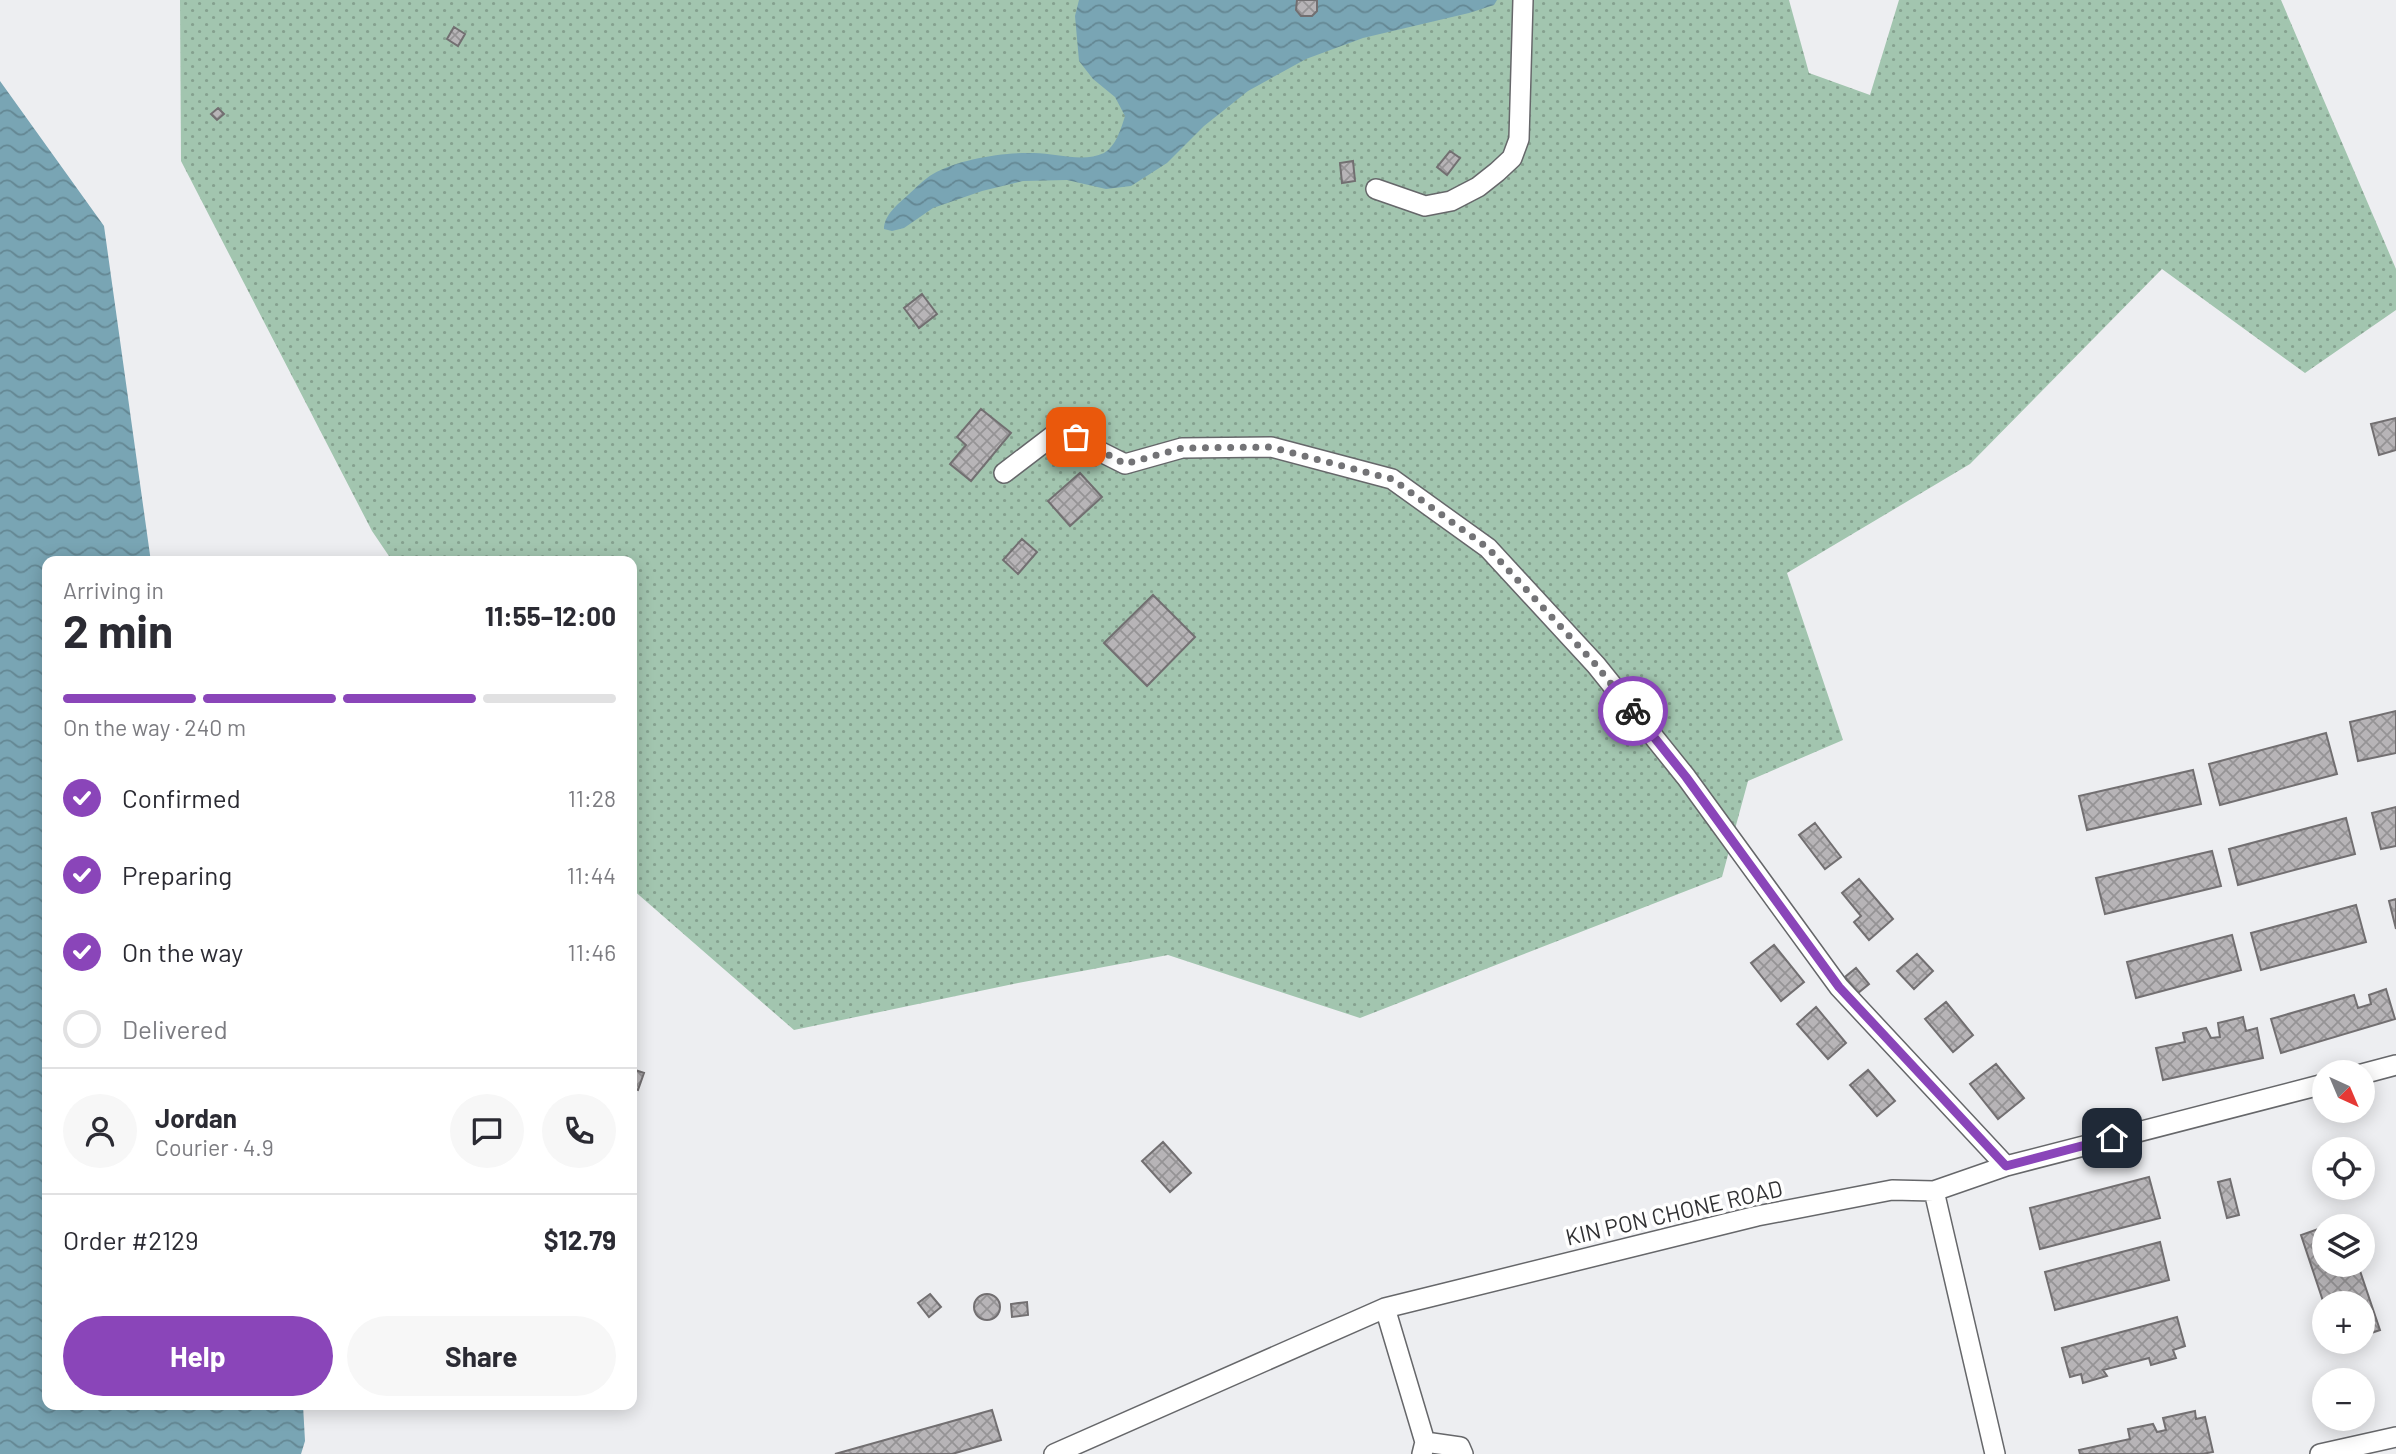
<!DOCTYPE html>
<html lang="en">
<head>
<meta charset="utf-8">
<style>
	body { margin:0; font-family:Barlow,sans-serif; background:#f7f7f7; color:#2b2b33; height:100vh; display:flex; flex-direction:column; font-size:26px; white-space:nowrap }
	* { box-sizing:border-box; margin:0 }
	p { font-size:23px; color:#7c7c81 }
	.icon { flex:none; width:38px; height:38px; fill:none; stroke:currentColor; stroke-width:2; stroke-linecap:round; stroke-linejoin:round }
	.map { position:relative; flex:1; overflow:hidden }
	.panel { position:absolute; left:42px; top:556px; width:595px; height:854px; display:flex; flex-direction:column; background:#fff; border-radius:14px; box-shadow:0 4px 18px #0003 }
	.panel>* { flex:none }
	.needle { width:46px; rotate:136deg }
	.fabs { position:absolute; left:2312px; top:1060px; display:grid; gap:14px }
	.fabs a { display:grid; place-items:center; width:63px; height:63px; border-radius:50%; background:#fff; box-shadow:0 4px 18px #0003; font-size:35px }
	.pin { position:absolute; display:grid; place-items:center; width:60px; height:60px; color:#fff; margin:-30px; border-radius:14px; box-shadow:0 4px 10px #0006 }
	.courier { position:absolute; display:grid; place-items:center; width:70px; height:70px; margin:-35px; border:5px solid #8a45b9; border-radius:50%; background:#fff; color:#222; box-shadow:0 2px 9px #0007 }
	.headline em { font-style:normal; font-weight:700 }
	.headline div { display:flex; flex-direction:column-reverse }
	.headline { display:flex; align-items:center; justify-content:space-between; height:119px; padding:0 21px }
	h1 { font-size:46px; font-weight:700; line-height:52px }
	.bar { display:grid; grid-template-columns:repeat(4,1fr); gap:10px 7px; align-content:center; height:84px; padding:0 21px }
	.bar i { height:9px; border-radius:5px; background:#e1e1e2 }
	.bar .on { background:#8a45b9 }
	.bar p { grid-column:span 4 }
	.line { display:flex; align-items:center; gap:18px; padding:0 21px; border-top:2px solid #e1e1e2 }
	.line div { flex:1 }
	.round { display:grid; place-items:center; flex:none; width:74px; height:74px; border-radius:37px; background:#f7f7f7 }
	ol { padding:0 21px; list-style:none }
	li { display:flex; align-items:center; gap:21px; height:77px }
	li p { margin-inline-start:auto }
	li .icon { padding:7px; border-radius:50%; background:#8a45b9; color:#fff; stroke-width:4 }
	li:last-child { color:#7c7c81 }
	li i { width:38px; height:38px; border:4px solid #e1e1e2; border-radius:50% }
	.action { display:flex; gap:14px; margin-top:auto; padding:14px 21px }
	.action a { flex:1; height:80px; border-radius:42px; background:#8a45b9; color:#fff; font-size:28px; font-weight:700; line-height:80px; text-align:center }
	.action a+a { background:#f7f7f7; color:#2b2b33 }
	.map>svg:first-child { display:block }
	.grass { fill:url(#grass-dots) }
	.water { fill:url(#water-waves) }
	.building { fill:url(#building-cross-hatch); stroke:#726f71; stroke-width:2 }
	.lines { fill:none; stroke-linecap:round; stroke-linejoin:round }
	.minor-casing { stroke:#66676a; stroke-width:22 }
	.minor { stroke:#fff; stroke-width:19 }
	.done { stroke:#737376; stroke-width:7; stroke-dasharray:0 12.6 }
	.route { stroke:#8a45b9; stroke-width:9 }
	.labels { text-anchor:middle; stroke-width:7; stroke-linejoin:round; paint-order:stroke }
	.street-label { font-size:23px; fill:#313133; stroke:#fff }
</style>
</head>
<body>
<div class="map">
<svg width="2396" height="1454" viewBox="0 0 2396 1454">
	<defs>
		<pattern id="grass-dots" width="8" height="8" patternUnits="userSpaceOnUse" patternTransform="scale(1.75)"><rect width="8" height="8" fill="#a2c5af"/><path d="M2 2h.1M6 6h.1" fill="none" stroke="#85a18f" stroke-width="1.8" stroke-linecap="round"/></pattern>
		<pattern id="water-waves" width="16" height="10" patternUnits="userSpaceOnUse" patternTransform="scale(1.75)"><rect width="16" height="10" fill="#79a5b4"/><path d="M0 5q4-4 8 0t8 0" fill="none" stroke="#648793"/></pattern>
		<pattern id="building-cross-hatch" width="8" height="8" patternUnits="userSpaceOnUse" patternTransform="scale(1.75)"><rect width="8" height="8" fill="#b7b4b7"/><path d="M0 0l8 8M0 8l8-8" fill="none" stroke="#959395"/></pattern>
	</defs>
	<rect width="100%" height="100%" fill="#edeef1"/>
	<path class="grass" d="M180,0H1789L1809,73L1870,95L1899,0H2281L2396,269V310L2305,373L2162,269L1970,464L1787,573L1843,740L1748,781L1722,877L1360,1018L1168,955L1018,983L794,1030L632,889V562H393L372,531L181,161Z"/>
	<path class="water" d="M1079,0H1497L1494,5L1469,13L1363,38L1306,59L1248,91L1204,126L1167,163L1131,186L1106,189L1067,180L1023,181L982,191L933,208L904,228L892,231L884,229C884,215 898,204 908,195C916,188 924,179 933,174C958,159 1005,152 1034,153C1056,153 1083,163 1104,153C1116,146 1121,129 1125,116L1115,97L1093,79L1079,61L1075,16Z
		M0,81L104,226L151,562H47V1405H303L305,1441L301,1454H0Z"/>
	<path class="building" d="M1297,0H1317V11L1312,16H1301L1296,10Z
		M454,27L465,34L458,46L447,39Z
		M218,108L224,114L217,120L211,114Z
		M1450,151L1460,158L1447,175L1437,167Z
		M1353,161L1355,181L1342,183L1340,163Z
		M922,294L937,314L919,328L904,308Z
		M981,409L1011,433L971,481L950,464L966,445L957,437Z
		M2396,418V450L2379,455L2371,424Z
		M1080,473L1102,497L1070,526L1048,501Z
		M1022,539L1037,552L1018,574L1003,560Z
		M1153,595L1195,637L1147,686L1104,643Z
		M2396,711V753L2358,761L2350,722Z
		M2326,733L2337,774L2220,805L2209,764Z
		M2193,770L2201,804L2087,830L2079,796Z
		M2396,807V846L2381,849L2372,813Z
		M2346,818L2355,854L2238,885L2229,849Z
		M1815,823L1841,857L1825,869L1799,835Z
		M2212,851L2221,886L2105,914L2096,878Z
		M1859,879L1893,919L1869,940L1854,922L1861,916L1842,893Z
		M2396,899V929L2389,901Z
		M2356,905L2366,942L2261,970L2251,933Z
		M2232,935L2241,970L2136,998L2127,962Z
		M1774,945L1804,982L1781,1001L1751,963Z
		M1917,954L1933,971L1914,989L1897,971Z
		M1856,968L1869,984L1858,993L1845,977Z
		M2386,989L2395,1019L2281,1053L2271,1019L2354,995L2358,1008L2371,1004L2369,995Z
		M1946,1002L1973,1035L1953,1052L1925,1019Z
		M1816,1007L1846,1043L1828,1059L1797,1024Z
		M2243,1017L2246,1031L2257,1028L2263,1058L2163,1080L2156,1048L2185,1042L2183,1033L2206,1028L2211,1038L2220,1037L2218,1023Z
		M1996,1064L2024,1098L1998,1119L1970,1084Z
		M632,1069L644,1073L638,1090L632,1088Z
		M1868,1070L1895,1101L1877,1116L1850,1085Z
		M1163,1142L1191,1173L1170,1192L1142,1161Z
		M2149,1177L2160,1218L2040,1249L2030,1208Z
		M2230,1179L2239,1215L2227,1218L2218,1182Z
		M2343,1221L2345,1227H2325Z
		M2324,1227V1265H2358L2380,1330L2362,1336V1304H2324L2301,1235Z
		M2160,1242L2169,1280L2055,1310L2045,1272Z
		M974 1307a13 13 0 1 1 26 0a13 13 0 1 1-26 0Z
		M930,1294L941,1307L929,1317L918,1303Z
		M1027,1302L1028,1315L1012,1317L1011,1304Z
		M2177,1317L2185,1346L2173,1350L2176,1358L2151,1365L2149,1358L2103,1370L2107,1376L2083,1383L2081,1374L2070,1377L2062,1348Z
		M992,1410L1001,1440L952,1454H835Z
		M2195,1411L2196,1419L2205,1417L2213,1452L2202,1454H2080L2079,1450L2130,1439L2128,1429L2153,1424L2157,1432L2166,1430L2163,1418Z"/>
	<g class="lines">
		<defs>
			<path id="minor" d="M1376,189L1425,206L1451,201L1478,187L1497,172L1512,158L1519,139L1523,0
				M1004,473L1063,428L1089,446L1125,464L1182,448L1271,447L1392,479L1488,548L1596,665L1686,777L1839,987L2006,1166
				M2362,1074L2396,1065
				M1934,1191L1995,1454
				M1385,1308L1425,1442L1422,1454
				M1425,1442L1460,1447L1463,1454
				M1054,1454L1385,1308L1757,1216L1892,1190L1934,1191L2006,1166L2324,1084
				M2320,1454L2396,1437"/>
		</defs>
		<use href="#minor" class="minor-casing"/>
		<use href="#minor" class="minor"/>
	</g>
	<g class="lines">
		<path class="done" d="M1076,437L1125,464L1182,448L1270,447L1392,479L1488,548L1596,665L1633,711"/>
		<path class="route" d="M1633,711L1686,777L1839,987L2006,1166L2112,1138"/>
	</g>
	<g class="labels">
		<g class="street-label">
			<text transform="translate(1674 1213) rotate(-13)" y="8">KIN PON CHONE ROAD</text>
		</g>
	</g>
</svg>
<div class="fabs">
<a><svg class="needle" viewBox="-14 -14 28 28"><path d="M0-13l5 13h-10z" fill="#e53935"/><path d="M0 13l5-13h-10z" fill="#7c7c81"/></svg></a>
<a><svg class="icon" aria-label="locate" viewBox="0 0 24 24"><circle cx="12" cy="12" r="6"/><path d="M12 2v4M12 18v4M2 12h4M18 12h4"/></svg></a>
<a><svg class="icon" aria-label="layers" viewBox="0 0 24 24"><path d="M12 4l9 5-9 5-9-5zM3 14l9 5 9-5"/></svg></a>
<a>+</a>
<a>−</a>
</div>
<div class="pin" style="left:1076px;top:437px;background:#ea580c"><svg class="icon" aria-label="bag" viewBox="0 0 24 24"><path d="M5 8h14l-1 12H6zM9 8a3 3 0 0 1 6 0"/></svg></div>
<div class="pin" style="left:2112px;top:1138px;background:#1f2937"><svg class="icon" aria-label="home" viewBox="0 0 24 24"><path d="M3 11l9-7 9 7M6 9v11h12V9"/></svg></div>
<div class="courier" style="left:1633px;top:711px"><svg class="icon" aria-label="bike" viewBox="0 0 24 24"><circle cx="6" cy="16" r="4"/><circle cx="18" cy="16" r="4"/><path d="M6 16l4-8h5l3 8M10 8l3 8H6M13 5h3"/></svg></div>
<section class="panel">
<div class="headline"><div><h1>2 min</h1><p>Arriving in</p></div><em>11:55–12:00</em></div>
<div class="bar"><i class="on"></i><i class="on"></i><i class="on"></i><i></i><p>On the way · 240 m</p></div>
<ol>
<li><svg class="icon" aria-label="check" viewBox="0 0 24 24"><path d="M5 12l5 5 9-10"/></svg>Confirmed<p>11:28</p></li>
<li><svg class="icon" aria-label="check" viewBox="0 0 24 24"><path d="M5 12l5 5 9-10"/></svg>Preparing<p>11:44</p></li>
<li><svg class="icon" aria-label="check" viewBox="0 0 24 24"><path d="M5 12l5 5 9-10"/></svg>On the way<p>11:46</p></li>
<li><i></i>Delivered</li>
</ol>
<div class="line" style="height:126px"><a class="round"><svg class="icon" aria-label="person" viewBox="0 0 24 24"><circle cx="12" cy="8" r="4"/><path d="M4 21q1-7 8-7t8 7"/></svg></a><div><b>Jordan</b><p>Courier · 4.9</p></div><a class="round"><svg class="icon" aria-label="chat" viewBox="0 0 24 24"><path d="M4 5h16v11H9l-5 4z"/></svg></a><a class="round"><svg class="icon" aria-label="phone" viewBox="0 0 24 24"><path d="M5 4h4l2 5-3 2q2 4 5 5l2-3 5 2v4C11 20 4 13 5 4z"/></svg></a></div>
<div class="line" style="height:91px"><div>Order #2129</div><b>$12.79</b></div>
<div class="action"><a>Help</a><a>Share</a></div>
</section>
</div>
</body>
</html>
